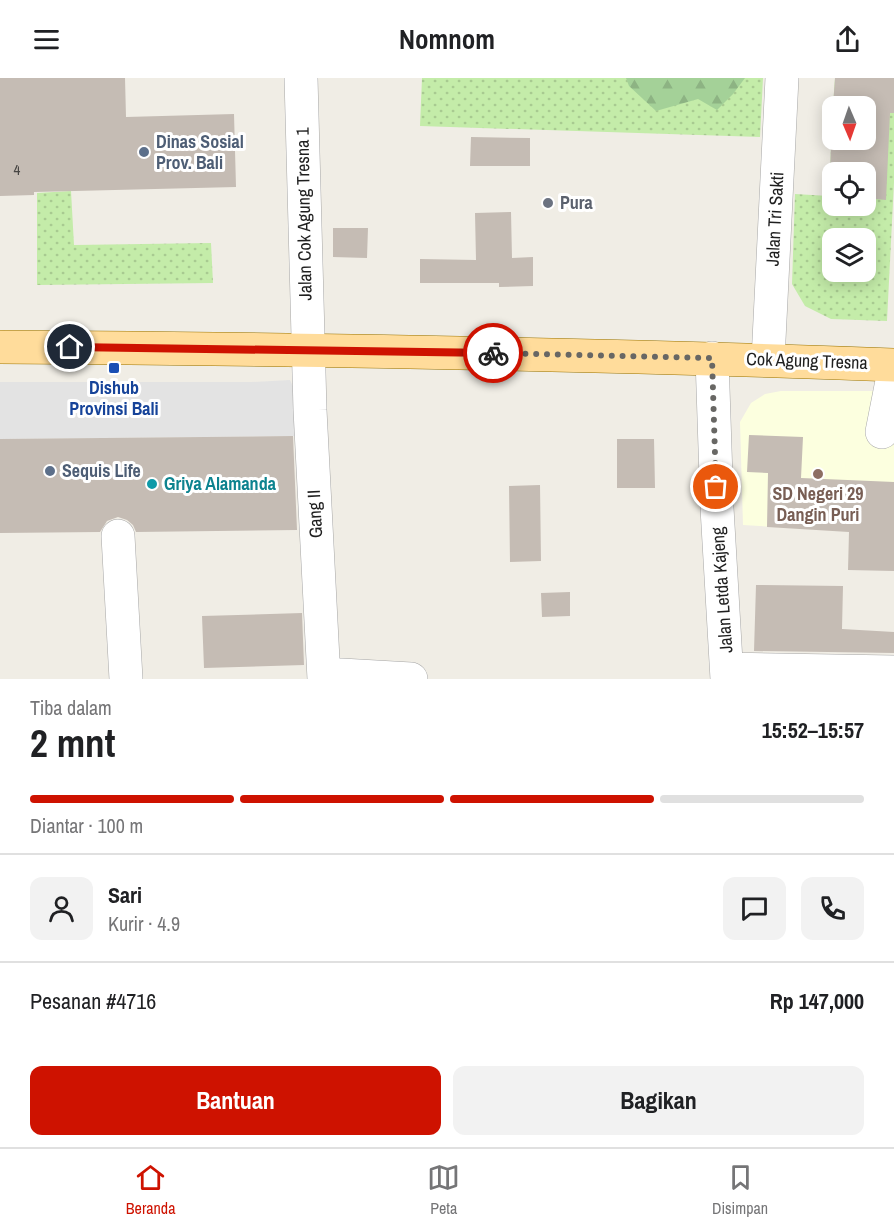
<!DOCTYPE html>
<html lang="id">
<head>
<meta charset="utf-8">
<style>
	body { margin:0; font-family:"Archivo Narrow",sans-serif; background:#f2f2f2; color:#202124; height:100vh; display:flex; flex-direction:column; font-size:22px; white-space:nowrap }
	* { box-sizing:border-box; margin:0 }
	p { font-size:20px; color:#757577 }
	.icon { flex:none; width:33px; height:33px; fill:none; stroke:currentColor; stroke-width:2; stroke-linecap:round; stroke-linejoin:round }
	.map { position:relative; height:601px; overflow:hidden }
	.side { display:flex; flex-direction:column; background:#fff; flex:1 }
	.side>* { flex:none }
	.needle { width:39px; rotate:178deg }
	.buttons { position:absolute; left:822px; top:18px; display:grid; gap:12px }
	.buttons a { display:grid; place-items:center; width:54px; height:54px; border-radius:12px; background:#fff; box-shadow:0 3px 15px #0003; font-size:30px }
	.pin { position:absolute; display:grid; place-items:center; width:51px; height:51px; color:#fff; margin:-26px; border:3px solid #fff; border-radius:50%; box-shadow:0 2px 6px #0007 }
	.courier { position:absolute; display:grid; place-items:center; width:60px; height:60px; margin:-30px; border:4px solid #ce1200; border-radius:50%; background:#fff; color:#222; box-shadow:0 2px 8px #0007 }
	.summary em { font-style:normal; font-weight:800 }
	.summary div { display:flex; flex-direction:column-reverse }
	.summary { display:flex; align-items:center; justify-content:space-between; height:102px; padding:0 30px }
	h1 { font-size:39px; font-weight:800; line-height:45px }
	.bar { display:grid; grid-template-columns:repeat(4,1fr); gap:9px 6px; align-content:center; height:72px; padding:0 30px }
	.bar i { height:8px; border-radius:4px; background:#e0e0e0 }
	.bar .active { background:#ce1200 }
	.bar p { grid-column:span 4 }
	.line { display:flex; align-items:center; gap:15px; padding:0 30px; border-top:2px solid #e0e0e0 }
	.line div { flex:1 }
	.round { display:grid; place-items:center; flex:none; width:63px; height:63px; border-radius:12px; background:#f2f2f2 }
	.cta { display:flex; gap:12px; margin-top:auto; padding:12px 30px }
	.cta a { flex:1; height:69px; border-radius:12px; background:#ce1200; color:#fff; font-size:24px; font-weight:800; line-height:69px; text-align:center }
	.cta a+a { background:#f2f2f2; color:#202124 }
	header { display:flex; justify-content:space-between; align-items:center; height:78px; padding:0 30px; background:#fff; font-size:27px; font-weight:800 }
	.dock { display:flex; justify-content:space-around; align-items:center; height:84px; border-top:2px solid #e0e0e0; background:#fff; font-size:16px; color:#757577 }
	.dock a { display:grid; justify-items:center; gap:3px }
	.dock .active { color:#ce1200 }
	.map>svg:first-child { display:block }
	.education { fill:#fcffdf }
	.grass { fill:url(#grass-dots); fill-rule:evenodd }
	.forest { fill:url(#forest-firs) }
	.parking { fill:#e3e3e3 }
	.building { fill:#c5bcb4 }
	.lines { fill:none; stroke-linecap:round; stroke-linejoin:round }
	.minor-casing { stroke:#a6a6a6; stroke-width:34 }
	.major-casing { stroke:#9a7400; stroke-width:34 }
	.minor { stroke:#fff; stroke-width:33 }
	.major { stroke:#ffdc9b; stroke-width:33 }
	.done { stroke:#686764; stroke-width:6; stroke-dasharray:0 10.8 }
	.route { stroke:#ce1200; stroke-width:8 }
	.service-dot { fill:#5c6f8a; stroke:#fff; stroke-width:2 }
	.worship-dot { fill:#6b7280; stroke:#fff; stroke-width:2 }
	.transit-dot { fill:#1a4fb4; stroke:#fff; stroke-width:2 }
	.education-dot { fill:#8d6e63; stroke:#fff; stroke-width:2 }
	.culture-dot { fill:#0f9aa8; stroke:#fff; stroke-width:2 }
	.labels { text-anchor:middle; stroke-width:6; stroke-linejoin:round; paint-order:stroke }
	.number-label { font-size:15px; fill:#484644 }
	.service-label { font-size:18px; font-weight:bold; fill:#4e5e75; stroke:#fff; text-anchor:start }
	.worship-label { font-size:18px; font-weight:bold; fill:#5b616d; stroke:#fff; text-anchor:start }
	.street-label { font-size:18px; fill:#1f1f1f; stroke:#fff }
	.transit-label { font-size:18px; font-weight:bold; fill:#164399; stroke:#fff }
	.culture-label { font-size:18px; font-weight:bold; fill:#0d838f; stroke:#fff; text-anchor:start }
	.education-label { font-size:18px; font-weight:bold; fill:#785e54; stroke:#fff }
</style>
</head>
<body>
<header><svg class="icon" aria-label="menu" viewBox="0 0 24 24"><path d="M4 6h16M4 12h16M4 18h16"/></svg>Nomnom<svg class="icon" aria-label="share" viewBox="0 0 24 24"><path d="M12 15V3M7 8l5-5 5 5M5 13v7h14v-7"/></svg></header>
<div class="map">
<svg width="894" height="601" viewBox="0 0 894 601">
	<defs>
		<pattern id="grass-dots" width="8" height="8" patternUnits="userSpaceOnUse" patternTransform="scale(1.5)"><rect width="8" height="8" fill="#c4eca9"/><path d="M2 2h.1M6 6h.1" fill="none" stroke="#a8ca91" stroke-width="1.8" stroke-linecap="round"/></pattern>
		<pattern id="forest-firs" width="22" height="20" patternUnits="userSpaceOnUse" patternTransform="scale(1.5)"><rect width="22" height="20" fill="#a4d198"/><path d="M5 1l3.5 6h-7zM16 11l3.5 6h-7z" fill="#8db383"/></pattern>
	</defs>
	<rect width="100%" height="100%" fill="#f0ede5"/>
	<path class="education" d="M781,313H894V456L743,447L740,344L751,325L765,316Z"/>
	<path class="grass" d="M422,0H763L760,59L420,48Z
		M835,0H894V104L887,243L831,241L805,228L792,206L795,116L829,118L832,45V62H866V28H833ZM832,94H866V128H832ZM832,160H866V194H832Z
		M71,113L74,167L211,165L213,205L37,207V115Z"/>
	<path class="forest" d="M626,0H745L733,16L717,32L698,21L656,33L629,8Z"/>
	<path class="parking" d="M290,302L302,328L303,358L0,361V304H252Z"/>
	<path class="building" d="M0,0H125L126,39L234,36L236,109L34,114V117L0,118Z
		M835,0H894V35H890L886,122L866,120V94H832V119L829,118L832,45V62H866V28H833Z
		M471,59L530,60V88H470Z
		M511,134L512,180L533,179V208L499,209V205H420V181L476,182L475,135Z
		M333,150H368L367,180L333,179Z
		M749,357L803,359L801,400L894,404V493L848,492L849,454L767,449L768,395L747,394Z
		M293,358L297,452L136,454L133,447L127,442L118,439L107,443L100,454L0,455V361Z
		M617,361H654L655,410H617Z
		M540,407L541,483L510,484L509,408Z
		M756,507L843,508L842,551L894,554V575L754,573Z
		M570,514V538L542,539L541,515Z
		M302,535L304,587L204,590L202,538Z"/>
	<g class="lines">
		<defs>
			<path id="minor" d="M301,0L310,332L324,601
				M712,280L717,430L727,601
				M768,282L782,0
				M882,354L894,293
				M118,458L126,601
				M727,591L894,594
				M324,596L411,601"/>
			<path id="major" d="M0,269C298,271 596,276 894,287"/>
		</defs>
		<use href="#minor" class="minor-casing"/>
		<use href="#major" class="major-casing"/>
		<use href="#minor" class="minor"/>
		<use href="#major" class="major"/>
	</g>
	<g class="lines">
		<path class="done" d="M493,275L712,280L716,409"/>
		<path class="route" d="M70,269L493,275"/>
	</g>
	<g class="service-dot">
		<circle cx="144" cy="74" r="6"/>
		<circle cx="50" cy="393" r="6"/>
	</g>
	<circle class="worship-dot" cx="548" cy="125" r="6"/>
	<rect class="transit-dot" x="108" y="284" width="12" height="12" rx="3"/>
	<circle class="education-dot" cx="818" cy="396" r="6"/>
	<circle class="culture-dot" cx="152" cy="406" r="6"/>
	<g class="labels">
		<g class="number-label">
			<text x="17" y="97">4</text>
		</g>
		<g class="service-label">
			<text x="156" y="70">Dinas Sosial<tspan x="156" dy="21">Prov. Bali</tspan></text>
			<text x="62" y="399">Sequis Life</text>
		</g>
		<g class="worship-label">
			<text x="560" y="131">Pura</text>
		</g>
		<g class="street-label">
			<text transform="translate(304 136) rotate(-91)" y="6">Jalan Cok Agung Tresna 1</text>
			<text transform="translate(775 141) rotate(-87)" y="6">Jalan Tri Sakti</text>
			<text transform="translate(807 283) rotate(2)" y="6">Cok Agung Tresna</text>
			<text transform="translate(315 436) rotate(-93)" y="6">Gang II</text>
			<text transform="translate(722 512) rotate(-94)" y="6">Jalan Letda Kajeng</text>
		</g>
		<g class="transit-label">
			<text x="114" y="316">Dishub<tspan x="114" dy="21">Provinsi Bali</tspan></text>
		</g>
		<g class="culture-label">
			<text x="164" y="412">Griya Alamanda</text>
		</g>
		<g class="education-label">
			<text x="818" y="422">SD Negeri 29<tspan x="818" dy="21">Dangin Puri</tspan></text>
		</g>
	</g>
</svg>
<div class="buttons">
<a><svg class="needle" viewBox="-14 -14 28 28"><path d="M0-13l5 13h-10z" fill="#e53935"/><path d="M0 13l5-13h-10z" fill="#757577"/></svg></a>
<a><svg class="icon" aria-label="locate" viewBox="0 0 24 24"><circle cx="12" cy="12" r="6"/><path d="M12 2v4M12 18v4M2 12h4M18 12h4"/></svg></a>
<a><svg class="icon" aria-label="layers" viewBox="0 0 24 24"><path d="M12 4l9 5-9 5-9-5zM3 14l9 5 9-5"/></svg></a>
</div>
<div class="pin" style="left:716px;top:409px;background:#ea580c"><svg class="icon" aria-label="bag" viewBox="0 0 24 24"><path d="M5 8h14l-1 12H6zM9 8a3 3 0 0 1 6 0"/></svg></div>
<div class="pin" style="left:70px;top:269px;background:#1f2937"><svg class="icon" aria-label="home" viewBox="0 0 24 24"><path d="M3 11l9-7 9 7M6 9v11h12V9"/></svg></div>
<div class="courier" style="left:493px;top:275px"><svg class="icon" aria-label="bike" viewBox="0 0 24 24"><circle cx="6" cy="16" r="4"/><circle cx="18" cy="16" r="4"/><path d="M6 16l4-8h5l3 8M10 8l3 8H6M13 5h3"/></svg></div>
</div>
<section class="side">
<div class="summary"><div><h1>2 mnt</h1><p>Tiba dalam</p></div><em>15:52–15:57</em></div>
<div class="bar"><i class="active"></i><i class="active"></i><i class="active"></i><i></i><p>Diantar · 100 m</p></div>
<div class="line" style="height:108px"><a class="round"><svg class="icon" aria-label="person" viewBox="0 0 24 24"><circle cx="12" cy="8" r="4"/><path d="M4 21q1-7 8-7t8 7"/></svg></a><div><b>Sari</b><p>Kurir · 4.9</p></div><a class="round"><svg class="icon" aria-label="chat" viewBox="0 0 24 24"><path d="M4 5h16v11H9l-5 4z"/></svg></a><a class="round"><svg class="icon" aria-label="phone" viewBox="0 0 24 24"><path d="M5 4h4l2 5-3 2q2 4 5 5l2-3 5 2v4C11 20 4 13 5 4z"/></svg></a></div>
<div class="line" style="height:78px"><div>Pesanan #4716</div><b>Rp 147,000</b></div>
<div class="cta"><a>Bantuan</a><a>Bagikan</a></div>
</section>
<nav class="dock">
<a class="active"><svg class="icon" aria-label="home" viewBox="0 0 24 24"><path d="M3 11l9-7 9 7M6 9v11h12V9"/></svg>Beranda</a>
<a><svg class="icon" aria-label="map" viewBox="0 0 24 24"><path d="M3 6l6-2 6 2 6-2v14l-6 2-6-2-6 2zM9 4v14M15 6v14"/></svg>Peta</a>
<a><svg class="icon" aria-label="saved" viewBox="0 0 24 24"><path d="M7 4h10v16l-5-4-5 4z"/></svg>Disimpan</a>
</nav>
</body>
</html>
